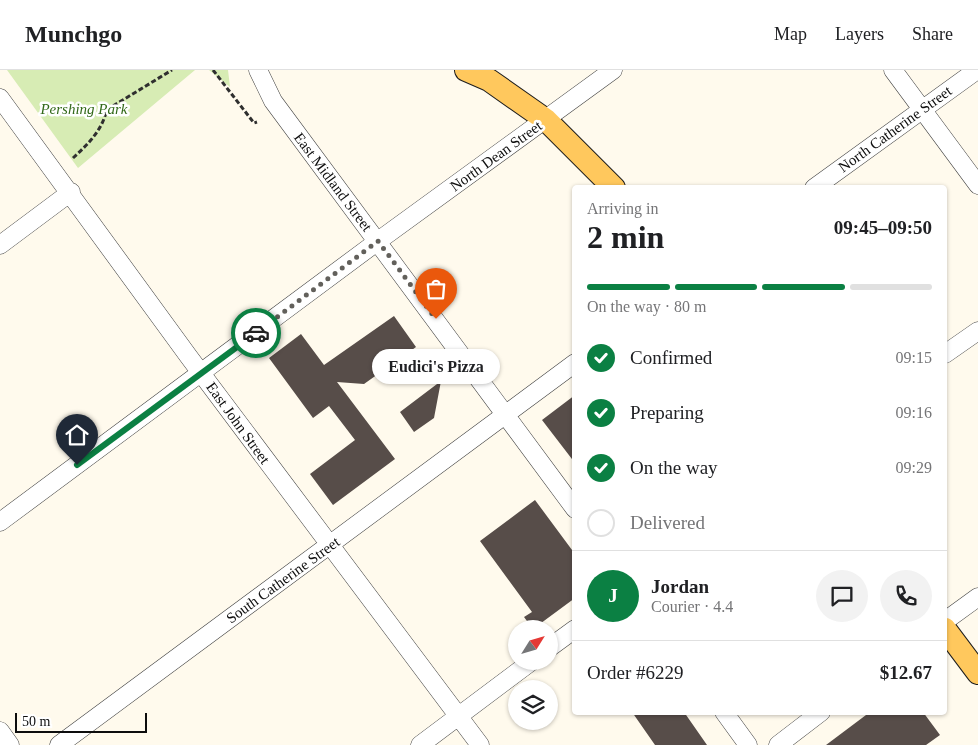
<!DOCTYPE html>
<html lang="en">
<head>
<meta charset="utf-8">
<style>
	body { margin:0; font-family:Georgia,serif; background:#f2f2f2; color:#202124; height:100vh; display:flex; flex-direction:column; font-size:19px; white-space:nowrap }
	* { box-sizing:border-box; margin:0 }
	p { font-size:16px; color:#757577 }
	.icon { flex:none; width:28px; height:28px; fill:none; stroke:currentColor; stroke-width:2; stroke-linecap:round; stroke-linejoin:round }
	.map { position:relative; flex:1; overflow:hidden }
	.panel { position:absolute; left:572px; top:115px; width:375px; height:530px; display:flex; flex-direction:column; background:#fff; border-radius:5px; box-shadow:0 1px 4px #0004 }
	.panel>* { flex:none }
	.needle { width:32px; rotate:53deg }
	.fabs { position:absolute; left:508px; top:550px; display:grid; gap:10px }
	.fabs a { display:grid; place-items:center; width:50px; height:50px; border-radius:50%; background:#fff; box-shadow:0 1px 4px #0004; font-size:25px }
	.scale { position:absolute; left:15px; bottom:12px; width:132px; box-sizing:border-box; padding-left:5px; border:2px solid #0d0d0d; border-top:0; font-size:14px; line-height:18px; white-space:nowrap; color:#0d0d0d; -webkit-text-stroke:4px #fff; paint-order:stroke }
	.pin { position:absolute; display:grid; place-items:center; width:42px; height:42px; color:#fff; margin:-51px -21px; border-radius:50% 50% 50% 0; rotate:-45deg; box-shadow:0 0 5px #0007 }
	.pin .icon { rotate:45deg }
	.courier { position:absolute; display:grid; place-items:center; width:50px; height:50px; margin:-25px; border:4px solid #0b8043; border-radius:50%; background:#fff; color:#222; box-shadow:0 1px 6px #0007 }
	.bubble { position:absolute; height:35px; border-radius:18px; background:#fff; box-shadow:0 1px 4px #0004; font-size:16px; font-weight:700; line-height:35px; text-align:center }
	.head em { font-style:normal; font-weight:700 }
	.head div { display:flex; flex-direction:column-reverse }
	.head { display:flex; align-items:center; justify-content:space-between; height:85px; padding:0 15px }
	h1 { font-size:32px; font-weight:700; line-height:38px }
	.bar { display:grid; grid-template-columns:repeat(4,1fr); gap:8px 5px; align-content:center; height:60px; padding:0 15px }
	.bar i { height:6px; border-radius:4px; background:#e0e0e0 }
	.bar .selected { background:#0b8043 }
	.bar p { grid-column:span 4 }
	.line { display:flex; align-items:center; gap:12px; padding:0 15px; border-top:1px solid #e0e0e0 }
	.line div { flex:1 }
	.round { display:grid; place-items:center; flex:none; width:52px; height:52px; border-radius:26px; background:#f2f2f2 }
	ol { padding:0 15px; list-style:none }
	li { display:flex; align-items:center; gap:15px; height:55px }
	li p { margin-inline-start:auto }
	li .icon { padding:5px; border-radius:50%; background:#0b8043; color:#fff; stroke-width:4 }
	li:last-child { color:#757577 }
	li i { width:28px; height:28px; border:2px solid #e0e0e0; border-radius:50% }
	header { display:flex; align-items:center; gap:30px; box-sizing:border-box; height:70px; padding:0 25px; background:#fff; border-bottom:1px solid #e0e0e0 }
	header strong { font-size:24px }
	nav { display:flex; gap:28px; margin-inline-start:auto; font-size:18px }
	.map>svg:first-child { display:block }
	.green { fill:#d7ecb4 }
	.building { fill:#574d49 }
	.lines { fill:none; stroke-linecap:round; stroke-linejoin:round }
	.minor-casing { stroke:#404040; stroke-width:19 }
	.major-casing { stroke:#1e1e1e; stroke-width:24 }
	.path { stroke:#2f2f2f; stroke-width:3; stroke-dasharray:5 2.5; stroke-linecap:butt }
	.minor { stroke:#fff; stroke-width:18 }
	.major { stroke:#ffc85d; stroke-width:22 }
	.done { stroke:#62605b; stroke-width:5; stroke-dasharray:0 9 }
	.route { stroke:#0b8043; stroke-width:6 }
	.labels { text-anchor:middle; stroke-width:5; stroke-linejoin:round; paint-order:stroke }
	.park-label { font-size:15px; font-style:italic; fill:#326919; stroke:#fff }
	.street-label { font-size:15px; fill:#0d0d0d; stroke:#fff }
</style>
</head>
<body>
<header>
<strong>Munchgo</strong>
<nav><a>Map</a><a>Layers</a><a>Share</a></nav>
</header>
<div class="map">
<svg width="978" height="675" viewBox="0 0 978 675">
	<rect width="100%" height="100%" fill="#fffaed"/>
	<path class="green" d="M7,0H195L78,98Z
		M209,0H228L230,17Z"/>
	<path class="building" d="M394,246L416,277L364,314L337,312L395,389L333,435L310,404L355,370L329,336L313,348L269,288L301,264L324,295Z
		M441,311L434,348L414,362L400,342Z
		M575,325V393L542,350Z
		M535,430L575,484V528L533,559L524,547L532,542L480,471Z
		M632,642H684L707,675H655Z
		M870,642H923L940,665L926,675H826Z"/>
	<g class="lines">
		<defs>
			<path id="minor" d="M258,0L273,31L575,439
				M893,0L978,115
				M0,28L189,287L480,675
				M814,118L977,0
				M0,175L71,122
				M945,284L978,261
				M0,452L378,171L613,0
				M945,551L978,527
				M549,578L575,559
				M724,642L748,675
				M0,661L10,675
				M59,675L575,293
				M420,675L532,591
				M778,675L821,642"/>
			<path id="major" d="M466,0L489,10L546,50L614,118
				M945,559L978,603"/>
		</defs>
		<use href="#minor" class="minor-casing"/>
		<use href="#major" class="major-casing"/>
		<path class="path" d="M213,0L254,53L257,52
			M113,36L172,0
			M73,88C88,74 103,60 107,38"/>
		<use href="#minor" class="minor"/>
		<use href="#major" class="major"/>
	</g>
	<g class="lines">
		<path class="done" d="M256,263L378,171L436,249"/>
		<path class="route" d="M77,395L256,263"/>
	</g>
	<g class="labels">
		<g class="park-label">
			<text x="84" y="44">Pershing Park</text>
		</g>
		<g class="street-label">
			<text transform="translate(895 59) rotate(-36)" y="5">North Catherine Street</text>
			<text transform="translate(496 86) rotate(-36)" y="5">North Dean Street</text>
			<text transform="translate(333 112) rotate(53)" y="5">East Midland Street</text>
			<text transform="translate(238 353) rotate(54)" y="5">East John Street</text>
			<text transform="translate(283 510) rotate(-36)" y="5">South Catherine Street</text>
		</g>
	</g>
</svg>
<div class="fabs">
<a><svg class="needle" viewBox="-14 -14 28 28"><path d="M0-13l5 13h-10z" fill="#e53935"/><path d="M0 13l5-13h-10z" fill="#757577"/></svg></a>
<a><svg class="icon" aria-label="layers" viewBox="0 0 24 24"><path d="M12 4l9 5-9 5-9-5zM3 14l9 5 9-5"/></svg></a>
</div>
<div class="scale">50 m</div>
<div class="pin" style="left:436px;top:249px;background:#ea580c"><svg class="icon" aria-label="bag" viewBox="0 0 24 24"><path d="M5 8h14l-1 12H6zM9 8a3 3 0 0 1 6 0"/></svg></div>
<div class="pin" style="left:77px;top:395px;background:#1f2937"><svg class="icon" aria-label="home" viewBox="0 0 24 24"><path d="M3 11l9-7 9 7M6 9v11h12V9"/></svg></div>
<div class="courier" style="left:256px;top:263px"><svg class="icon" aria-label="car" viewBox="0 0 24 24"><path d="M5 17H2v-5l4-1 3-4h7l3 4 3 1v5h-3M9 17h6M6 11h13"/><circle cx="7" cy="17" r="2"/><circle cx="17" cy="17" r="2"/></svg></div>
<div class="bubble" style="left:372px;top:279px;width:128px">Eudici's Pizza</div>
<section class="panel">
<div class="head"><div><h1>2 min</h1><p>Arriving in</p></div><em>09:45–09:50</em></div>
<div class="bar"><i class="selected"></i><i class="selected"></i><i class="selected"></i><i></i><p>On the way · 80 m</p></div>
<ol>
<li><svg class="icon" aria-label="check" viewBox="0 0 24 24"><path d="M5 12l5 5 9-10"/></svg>Confirmed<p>09:15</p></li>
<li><svg class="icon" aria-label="check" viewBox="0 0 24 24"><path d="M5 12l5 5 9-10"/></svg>Preparing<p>09:16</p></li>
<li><svg class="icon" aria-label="check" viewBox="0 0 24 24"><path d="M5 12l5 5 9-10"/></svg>On the way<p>09:29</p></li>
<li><i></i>Delivered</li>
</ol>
<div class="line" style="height:90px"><b class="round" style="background:#0b8043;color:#fff">J</b><div><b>Jordan</b><p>Courier · 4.4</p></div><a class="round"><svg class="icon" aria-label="chat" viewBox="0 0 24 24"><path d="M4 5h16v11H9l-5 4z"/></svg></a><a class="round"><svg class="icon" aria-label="phone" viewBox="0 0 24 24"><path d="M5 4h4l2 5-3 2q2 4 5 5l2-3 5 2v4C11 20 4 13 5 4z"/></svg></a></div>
<div class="line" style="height:65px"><div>Order #6229</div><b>$12.67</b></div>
</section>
</div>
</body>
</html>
